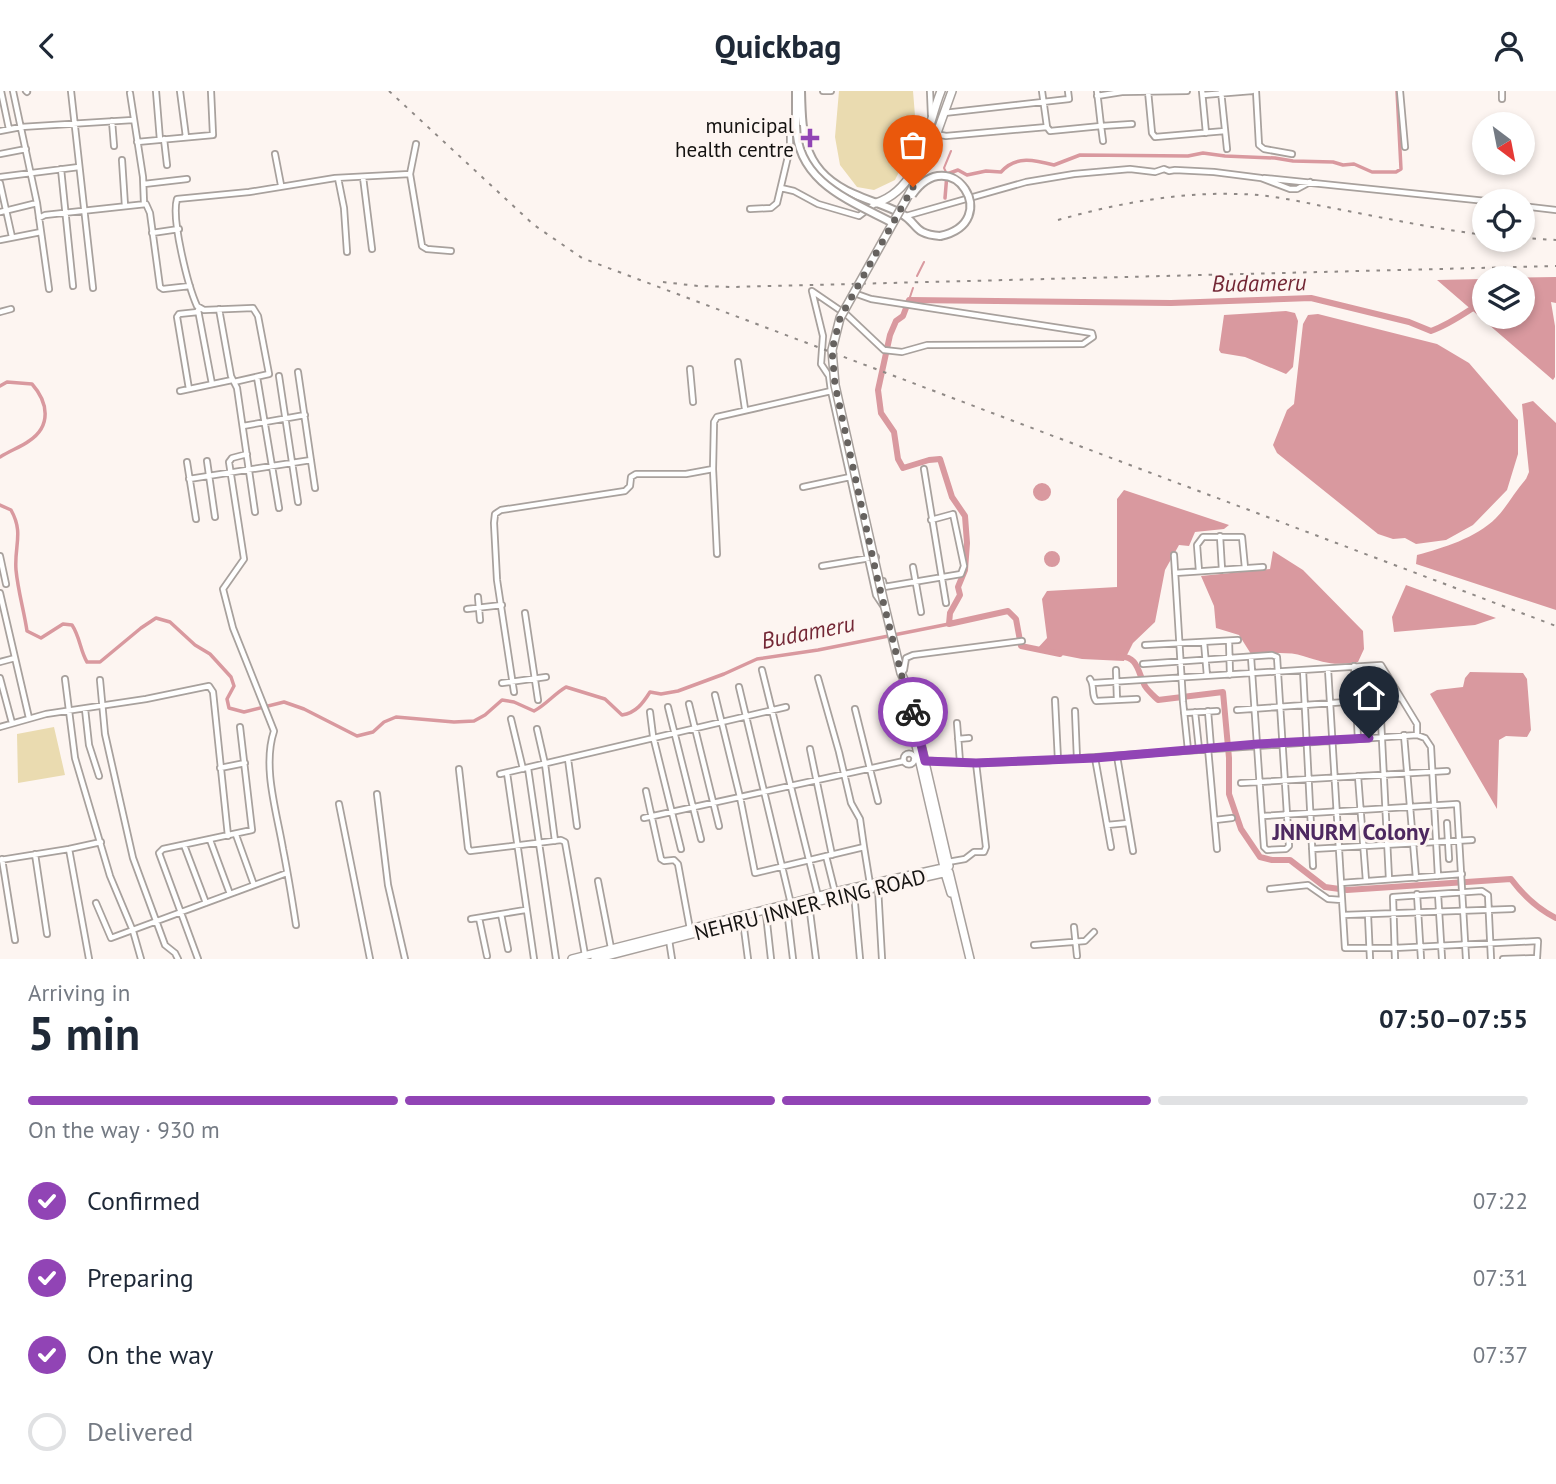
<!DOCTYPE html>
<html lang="en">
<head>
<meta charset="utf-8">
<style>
	body { margin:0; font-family:"PT Sans",sans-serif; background:#f6f6f7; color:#1f2937; height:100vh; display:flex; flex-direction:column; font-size:26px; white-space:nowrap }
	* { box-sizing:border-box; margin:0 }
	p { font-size:23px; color:#747a83 }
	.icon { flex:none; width:38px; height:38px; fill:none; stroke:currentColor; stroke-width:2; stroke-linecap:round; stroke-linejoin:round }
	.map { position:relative; height:868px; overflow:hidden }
	.drawer { display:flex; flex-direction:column; background:#fff; flex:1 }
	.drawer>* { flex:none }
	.needle { width:46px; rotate:148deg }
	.controls { position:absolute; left:1472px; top:21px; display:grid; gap:14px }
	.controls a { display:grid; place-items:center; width:63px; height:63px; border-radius:50%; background:#fff; box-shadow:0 4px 10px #0003; font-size:35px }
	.pin { position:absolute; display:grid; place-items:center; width:60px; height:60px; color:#fff; margin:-72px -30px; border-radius:50% 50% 50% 0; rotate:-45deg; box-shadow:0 0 7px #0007 }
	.pin .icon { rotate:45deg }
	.courier { position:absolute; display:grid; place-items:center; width:70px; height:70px; margin:-35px; border:5px solid #9144b5; border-radius:50%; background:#fff; color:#222; box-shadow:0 2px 9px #0007 }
	.head em { font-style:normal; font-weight:700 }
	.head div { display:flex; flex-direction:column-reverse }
	.head { display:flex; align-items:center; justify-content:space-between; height:119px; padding:0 28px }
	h1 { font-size:46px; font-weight:700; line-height:52px }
	.bar { display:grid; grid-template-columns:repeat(4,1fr); gap:10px 7px; align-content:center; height:84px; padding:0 28px }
	.bar i { height:9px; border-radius:5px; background:#e0e1e3 }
	.bar .current { background:#9144b5 }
	.bar p { grid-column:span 4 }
	ol { padding:0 28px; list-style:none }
	li { display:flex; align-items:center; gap:21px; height:77px }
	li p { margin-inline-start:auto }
	li .icon { padding:7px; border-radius:50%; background:#9144b5; color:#fff; stroke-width:4 }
	li:last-child { color:#747a83 }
	li i { width:38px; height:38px; border:4px solid #e0e1e3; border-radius:50% }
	header { display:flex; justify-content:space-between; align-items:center; height:91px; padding:0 28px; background:#fff; font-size:32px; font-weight:700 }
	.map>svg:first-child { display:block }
	.green { fill:#eadbb0 }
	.water { fill:#d9999f }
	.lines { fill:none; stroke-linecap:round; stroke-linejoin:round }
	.stream { stroke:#d9999f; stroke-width:2 }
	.canal { stroke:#d9999f; stroke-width:3.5 }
	.river { stroke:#d9999f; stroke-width:6 }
	.street-casing { stroke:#a8a19d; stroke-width:8 }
	.secondary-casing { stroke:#a8a19d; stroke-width:10 }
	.primary-casing { stroke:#a8a19d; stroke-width:10 }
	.street { stroke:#fff; stroke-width:4.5 }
	.secondary { stroke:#fff; stroke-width:6 }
	.primary { stroke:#fff; stroke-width:7 }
	.rail { stroke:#8f8986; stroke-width:2; stroke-dasharray:3.5 7; stroke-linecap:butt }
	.secondary-bridge-casing { stroke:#a8a19d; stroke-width:10; stroke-linecap:butt }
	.primary-bridge-casing { stroke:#a8a19d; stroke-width:10; stroke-linecap:butt }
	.secondary-bridge { stroke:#fff; stroke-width:6 }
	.primary-bridge { stroke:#fff; stroke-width:7 }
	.done { stroke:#66625f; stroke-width:7; stroke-dasharray:0 12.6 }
	.route { stroke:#9144b5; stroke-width:9 }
	.poi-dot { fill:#9144b5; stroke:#fdf5f1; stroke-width:2.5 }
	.labels { text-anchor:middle; stroke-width:6; stroke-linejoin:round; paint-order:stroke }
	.poi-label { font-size:21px; fill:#151311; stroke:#fdf5f1; text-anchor:end }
	.street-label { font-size:21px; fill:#151311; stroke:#fdf5f1 }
	.water-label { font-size:23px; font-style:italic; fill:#732735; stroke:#fdf5f1 }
	.neighbourhood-label { font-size:23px; font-weight:bold; fill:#4d2860; stroke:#fdf5f1 }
</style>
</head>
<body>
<header><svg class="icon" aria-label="back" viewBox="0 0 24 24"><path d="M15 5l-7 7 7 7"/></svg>Quickbag<svg class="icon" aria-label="person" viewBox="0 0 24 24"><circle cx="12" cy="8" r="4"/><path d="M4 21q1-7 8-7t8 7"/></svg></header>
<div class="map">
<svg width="1556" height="868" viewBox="0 0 1556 868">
	<rect width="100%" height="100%" fill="#fdf5f1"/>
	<path class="green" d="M839,0H913L916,37L904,71L895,89L874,99L857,96L840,74L835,46Z
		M54,636L65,684L18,692L17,643Z"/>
	<path class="water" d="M1556,186V212L1551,211L1555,235V286L1553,289L1437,189L1484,188V226H1522V187H1500Z
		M1286,220L1295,222L1298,230L1293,276L1286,283L1245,266L1221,262L1219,259L1224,224Z
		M1318,223L1437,253L1469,272L1518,329V363L1507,399L1473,434L1446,449L1416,453L1405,447L1393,448L1378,443L1277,362L1273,354L1287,319L1294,313L1303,233L1308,224Z
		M1533,310L1556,332V519L1416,473L1417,464C1443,457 1476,447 1496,427C1507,416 1515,400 1526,388L1529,381L1522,313Z
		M1033 401a9 9 0 1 1 18 0a9 9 0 1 1-18 0Z
		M1124,399L1229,434L1224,438L1195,441L1189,455L1179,454L1165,479L1155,531L1133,552L1124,570L1082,568L1036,559L1047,547L1042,508L1047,500L1117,496V408Z
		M1044 468a8 8 0 1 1 16 0a8 8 0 1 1-16 0Z
		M1273,460L1303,479L1363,540L1364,558L1358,571C1333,575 1326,572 1303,565C1288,560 1267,563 1251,563L1239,544L1216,537L1214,515L1201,485L1270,478Z
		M1406,494L1496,527L1475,534L1394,541L1392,526Z
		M1470,581L1523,582L1527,588L1531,639L1527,646L1506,645L1499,649L1497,718L1430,603L1437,599L1463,596L1465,587Z"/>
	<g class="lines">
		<path class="stream" d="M947,83L944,77L951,60
			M917,185L924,171
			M909,209L913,197"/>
		<path class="canal" d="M945,107L947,83L958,79L967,84L986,80L1001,81C1016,64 1035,69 1054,74L1080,64L1188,65L1203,62L1225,65L1275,67L1293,70L1333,71L1343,74L1354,73L1372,81H1396L1401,78L1397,0
			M0,295L7,291L32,293C48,311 52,335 29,350C21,356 9,360 0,366
			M0,414L11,419C24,442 14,455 16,479C18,500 24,520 27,540L41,547L63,533L72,534C80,546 80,559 87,571H100L141,537L156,527L170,531L195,554L210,563L231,586L234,595L227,608L229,617L244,621L284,611L304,618L357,645L373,641L384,631L396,626L454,631L474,630L485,624L502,609L514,611L534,620C546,614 554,603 566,596L605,608L622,624C636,622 643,612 650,601L661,603L678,600L724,583L757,568L818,559L949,533"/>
		<path class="river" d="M1060,563L1021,555L1016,528L1008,520L949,533L950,522L960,504L958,496L965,479L967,452L965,425L952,406L940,368L929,369L903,377L898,368L894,341L881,322L878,299L890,244L896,230L903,225L909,209L1171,212L1311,207L1409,231L1431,240C1451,233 1466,221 1484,210
			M1119,566C1138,564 1138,582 1145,595C1148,600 1154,605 1158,609L1223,601L1229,667V703L1241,738L1260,766L1272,769H1290L1325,796L1347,799L1511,788C1523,804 1538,818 1556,827"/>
		<defs>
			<path id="street" d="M1,0L9,38
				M13,0L37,112L49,198
				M26,0L27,1
				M71,0L93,197
				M156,0L160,49
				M180,0L186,46
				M823,0H831
				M930,0L931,24
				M1042,0L1047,36
				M1148,0L1152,42L1155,46L1225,40
				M1202,0L1206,42
				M1221,0L1227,58
				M1256,0L1259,54L1264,58L1292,63
				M1400,0L1405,56
				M1502,0V8
				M130,2L143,86L144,112
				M1203,4L1252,0
				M1097,5L1122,1L1187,0
				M944,22L1069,8L1068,0
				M112,30L114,55
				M0,40L21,36L133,29
				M936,43L946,45L1047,36L1050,40L1101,35L1097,0
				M164,48L167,74
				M1103,50L1101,35L1132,33
				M137,51L213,44L211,0
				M0,63L26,58
				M275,63L281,94
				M122,69L125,115
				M61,78L73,195
				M410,83L416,53
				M0,86L79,76
				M363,86L372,158
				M338,87L344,117L347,161
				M1264,87L1486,110
				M0,92L12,146
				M144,93L187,88
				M781,97L794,100L818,113L859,125L876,112
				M1522,115L1556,119
				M750,118L771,117L777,112L790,57V32L796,28
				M0,121L37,112
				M906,125L1026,91L1074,83L1130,78L1155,81L1164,78L1169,80L1175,79L1214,81L1261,87L1290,98H1297L1310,91
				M39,127L45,124L146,113L150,122L160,196L163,198L190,195
				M152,142L179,138
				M0,149L41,141
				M219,218L231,285L237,297L255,421
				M198,219L212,293
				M0,221L11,218
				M738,271L745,318
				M690,278L693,311
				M298,281L315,397
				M279,285L298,411
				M257,286L279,417
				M234,291L269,283L258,225L253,217L204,219L197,215C188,195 171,128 177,108L249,101L335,87L410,83L422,155L427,158L451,160
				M189,298L177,226L179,223L198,221
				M180,300L232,289
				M831,300L829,285L821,273L823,245L812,200L847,224L884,259L902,261L927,254L1083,253L1093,246L1092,242L871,208L854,202
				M243,335L305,324
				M247,363L232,367L229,371L244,468L223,498L233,537L274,640C262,676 277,722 283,758C288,783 292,808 296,834
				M207,370L215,426
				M187,371L196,428
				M924,378L946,512
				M850,386L876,504L884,516
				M189,388L311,369
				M1220,445L1222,479
				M717,463L713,378L714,331L717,326L831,300L850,386L803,396
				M1174,464L1183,611L1188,659
				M0,465L6,493
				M822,475L876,466
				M913,476L921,521
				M1199,480L1197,454L1203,446H1242L1245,477
				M1175,482L1263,476
				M883,490L884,496L961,483L964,475L953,423L931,429
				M0,502L29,627
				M478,506L480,529
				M467,518L502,514
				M525,522L538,609
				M1229,550L1230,584
				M1204,551L1207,585
				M1145,554L1238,549
				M0,571L15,567
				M1143,573L1272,564L1277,566L1289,755L1286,758L1267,759L1264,756L1251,566
				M1354,575L1358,648
				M1328,578L1345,857H1394L1538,850L1537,867L1503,868
				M762,579L818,805
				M1116,579L1117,609
				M1303,579L1313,775
				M901,582L904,579L906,567L913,564L1022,550
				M0,587L12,632
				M818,587L839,661L851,712L860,728L864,756
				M65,588L75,667L110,785L133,840L141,868
				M1090,588C1095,595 1091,604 1096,610L1137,608
				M100,589L105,643L133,767L165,854L175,862L178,868
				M502,592L546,586
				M1093,592L1381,574L1417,633V644
				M739,596L791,813
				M514,601L497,489L494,432L495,423L501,419L625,400L630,395L631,386L636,383H686L713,378
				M715,604L740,706L755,782L864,756L870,793
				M1055,609L1058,669
				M1380,609L1389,788
				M689,613L719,735
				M668,616L701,748
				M85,618L89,654L99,685
				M855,618L878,710
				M1237,619L1401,607
				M1075,620L1077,668
				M1208,620L1211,657
				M650,621L653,645L681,758
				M1195,621L1199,658
				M1184,622L1217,620
				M511,628L523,678
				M957,632L960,671
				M0,636L46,623L146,608L209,595L213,601L228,745
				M537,638L545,673L555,750
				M1404,644L1416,787
				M958,648L969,647
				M1208,657L1217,758
				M810,658L832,764
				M903.5 668a5.5 5.5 0 1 1 11 0a5.5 5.5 0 1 1-11 0Z
				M1117,665L1133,760
				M1095,667L1111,756
				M568,668L577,735
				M914,669L976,672L1038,670L1417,644L1425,647L1431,656L1438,785
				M220,677L245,672
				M528,677L556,868
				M459,678L468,757L470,760L561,749L565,751L585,864
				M507,682L534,868
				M500,683L786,616
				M1358,685L1366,790
				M1241,692L1447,680
				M646,700L661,768L664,770L674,769L678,773L690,838
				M377,703L388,794L405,868
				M339,713L370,868
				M1263,725L1457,713L1466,868
				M644,727L904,670
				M1215,729L1232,727
				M1447,732L1449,768
				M1107,734L1128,732
				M236,744L254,794
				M210,749L230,803
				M184,754L206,812
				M69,758L89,868
				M1312,758L1472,749
				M35,763L47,843
				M826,765L835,801
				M2,768L15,849
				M0,769L69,758L101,751
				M948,771L965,768L974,761H984L986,756L976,672
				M598,790L611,857
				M1341,792L1462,783
				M878,797L882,868
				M1270,798L1308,794L1328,808L1342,809
				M854,802L860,868
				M1417,803L1421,868
				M1438,803L1442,868
				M96,812L111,847L287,782
				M809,813L816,868
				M787,818L793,868
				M501,823L508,858
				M766,823L771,868
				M1343,824L1512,818
				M1368,824L1370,868
				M479,827L487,865
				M471,828L525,819
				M743,830L748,868
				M1074,836L1077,865
				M669,849L672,868
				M1034,854L1085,850L1094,841
				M198,868L159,762L163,758L252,739L240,636
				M1395,868L1393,806L1482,800L1488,804L1491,868"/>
			<path id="secondary" d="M796,0V34
				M801,0C802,48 804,81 854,103C869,110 885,114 900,122C919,132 912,143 940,145"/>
			<path id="primary" d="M916,85L924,78L952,0
				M876,112C922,97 925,40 941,0
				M885,516L901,582L908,598L949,775
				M912,637L944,776
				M949,781L970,868
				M945,782L951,802
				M890,794L943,782
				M811,812L871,798
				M572,868L835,801L943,777
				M595,868L742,830"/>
		</defs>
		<use href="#street" class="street-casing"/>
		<use href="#secondary" class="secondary-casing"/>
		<use href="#primary" class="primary-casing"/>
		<use href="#street" class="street"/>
		<use href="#secondary" class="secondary"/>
		<use href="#primary" class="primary"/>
		<path class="rail" d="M389,0L534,134L582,167L1556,535
			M1058,129C1115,113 1177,101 1237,103C1267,103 1297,110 1327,116C1379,126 1431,137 1484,144
			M1522,147L1556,149
			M663,191L698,195L732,196L1556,175"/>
		<defs>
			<path id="secondary-bridge" d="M796,34C797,91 849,109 893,132
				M912,104C951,48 1005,131 940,145"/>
			<path id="primary-bridge" d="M885,516L835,294L832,259L840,227L913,96L932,38"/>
		</defs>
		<use href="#secondary-bridge" class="secondary-bridge-casing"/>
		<use href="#primary-bridge" class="primary-bridge-casing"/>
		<use href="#secondary-bridge" class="secondary-bridge"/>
		<use href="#primary-bridge" class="primary-bridge"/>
	</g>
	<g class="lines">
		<path class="done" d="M913,96L840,227L832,259L835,294L877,486L901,582L913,621"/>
		<path class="route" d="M913,621L925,670L976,672L1095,667L1258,653L1369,647"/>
	</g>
	<path class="poi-dot" d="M806.5 36.5h7v7h7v7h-7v7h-7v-7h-7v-7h7z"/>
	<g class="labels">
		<g class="poi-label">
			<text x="794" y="42">municipal<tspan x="794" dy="24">health centre</tspan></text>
		</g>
		<g class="street-label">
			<text transform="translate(810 814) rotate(-14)" y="7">NEHRU INNER RING ROAD</text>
		</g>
		<g class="water-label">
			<text transform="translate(1259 192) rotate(-1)" y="8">Budameru</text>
			<text transform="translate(808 541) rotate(-11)" y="8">Budameru</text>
		</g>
		<g class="neighbourhood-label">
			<text x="1351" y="749">JNNURM Colony</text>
		</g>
	</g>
</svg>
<div class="controls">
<a><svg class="needle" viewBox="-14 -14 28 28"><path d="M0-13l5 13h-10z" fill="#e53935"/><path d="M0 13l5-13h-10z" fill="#747a83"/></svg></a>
<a><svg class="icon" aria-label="locate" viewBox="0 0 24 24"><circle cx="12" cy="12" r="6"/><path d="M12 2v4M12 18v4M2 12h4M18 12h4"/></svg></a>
<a><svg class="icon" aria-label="layers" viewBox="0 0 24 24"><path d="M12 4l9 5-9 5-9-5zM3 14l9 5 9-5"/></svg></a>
</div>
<div class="pin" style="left:913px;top:96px;background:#ea580c"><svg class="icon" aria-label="bag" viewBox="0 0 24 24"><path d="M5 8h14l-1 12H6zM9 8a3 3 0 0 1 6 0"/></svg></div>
<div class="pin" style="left:1369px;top:647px;background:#1f2937"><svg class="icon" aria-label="home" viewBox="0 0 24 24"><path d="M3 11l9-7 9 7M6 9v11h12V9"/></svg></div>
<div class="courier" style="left:913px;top:621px"><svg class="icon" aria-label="bike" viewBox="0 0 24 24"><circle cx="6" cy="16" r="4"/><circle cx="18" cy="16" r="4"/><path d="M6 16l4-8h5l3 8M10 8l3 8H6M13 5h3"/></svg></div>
</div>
<section class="drawer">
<div class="head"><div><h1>5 min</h1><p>Arriving in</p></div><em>07:50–07:55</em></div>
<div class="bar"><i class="current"></i><i class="current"></i><i class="current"></i><i></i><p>On the way · 930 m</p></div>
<ol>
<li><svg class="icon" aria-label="check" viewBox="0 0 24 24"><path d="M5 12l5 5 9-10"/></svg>Confirmed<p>07:22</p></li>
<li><svg class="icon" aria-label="check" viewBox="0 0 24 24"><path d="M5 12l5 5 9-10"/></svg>Preparing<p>07:31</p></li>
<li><svg class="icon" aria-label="check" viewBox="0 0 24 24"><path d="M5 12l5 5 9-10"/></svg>On the way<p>07:37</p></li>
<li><i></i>Delivered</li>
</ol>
</section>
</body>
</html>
